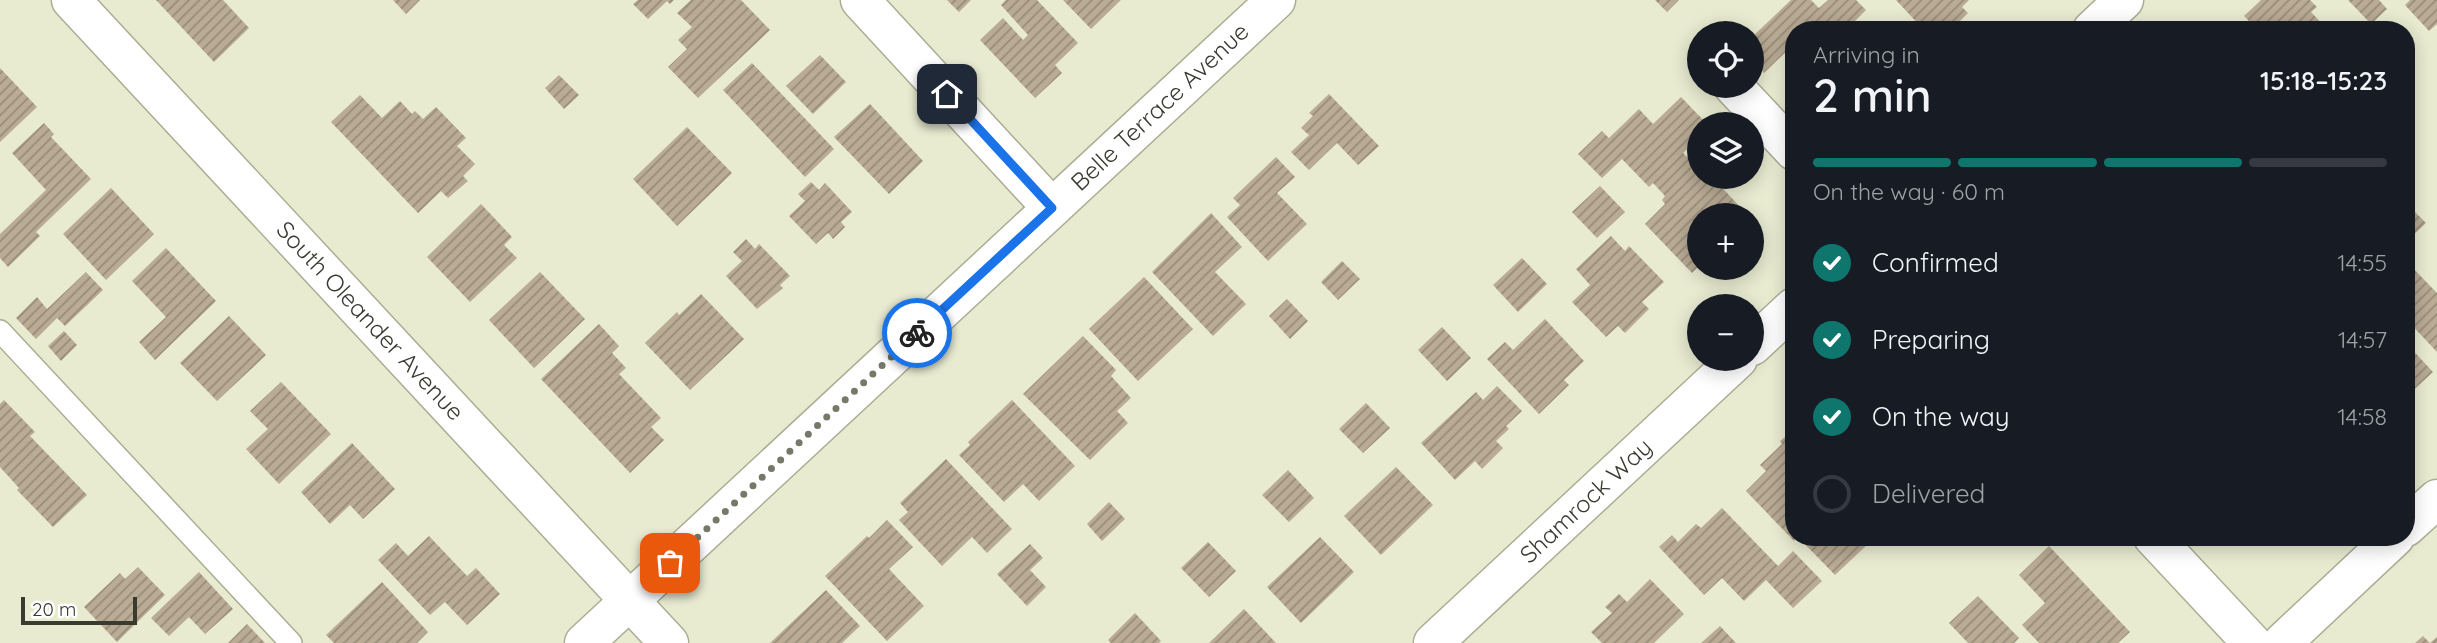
<!DOCTYPE html>
<html lang="en">
<head>
<meta charset="utf-8">
<style>
	body { margin:0; font-family:Quicksand,sans-serif; background:#242831; color:#f1f3f6; height:100vh; display:flex; flex-direction:column; font-size:26px; white-space:nowrap }
	* { box-sizing:border-box; margin:0 }
	p { font-size:23px; color:#9ea1a6 }
	.icon { flex:none; width:38px; height:38px; fill:none; stroke:currentColor; stroke-width:2; stroke-linecap:round; stroke-linejoin:round }
	.map { position:relative; flex:1; overflow:hidden }
	.sheet { position:absolute; left:1785px; top:21px; width:630px; height:525px; display:flex; flex-direction:column; background:#171b24; border-radius:28px; box-shadow:0 4px 18px #0003 }
	.sheet>* { flex:none }
	.controls { position:absolute; left:1687px; top:21px; display:grid; gap:14px }
	.controls a { display:grid; place-items:center; width:77px; height:77px; border-radius:50%; background:#171b24; box-shadow:0 4px 18px #0003; font-size:35px }
	.scale { position:absolute; left:21px; bottom:18px; width:116px; box-sizing:border-box; padding-left:7px; border:4px solid #393a30; border-top:0; font-size:19px; line-height:24px; white-space:nowrap; color:#393a30; -webkit-text-stroke:5px #fff; paint-order:stroke }
	.pin { position:absolute; display:grid; place-items:center; width:60px; height:60px; color:#fff; margin:-30px; border-radius:14px; box-shadow:0 4px 10px #0006 }
	.courier { position:absolute; display:grid; place-items:center; width:70px; height:70px; margin:-35px; border:5px solid #1a73e8; border-radius:50%; background:#fff; color:#222; box-shadow:0 2px 9px #0007 }
	.summary em { font-style:normal; font-weight:600 }
	.summary div { display:flex; flex-direction:column-reverse }
	.summary { display:flex; align-items:center; justify-content:space-between; height:119px; padding:0 28px }
	h1 { font-size:46px; font-weight:600; line-height:52px }
	.bar { display:grid; grid-template-columns:repeat(4,1fr); gap:10px 7px; align-content:center; height:84px; padding:0 28px }
	.bar i { height:9px; border-radius:5px; background:#363941 }
	.bar .current { background:#0f766e }
	.bar p { grid-column:span 4 }
	ol { padding:0 28px; list-style:none }
	li { display:flex; align-items:center; gap:21px; height:77px }
	li p { margin-inline-start:auto }
	li .icon { padding:7px; border-radius:50%; background:#0f766e; color:#fff; stroke-width:4 }
	li:last-child { color:#9ea1a6 }
	li i { width:38px; height:38px; border:4px solid #363941; border-radius:50% }
	.map>svg:first-child { display:block }
	.building { fill:url(#building-hatch) }
	.lines { fill:none; stroke-linecap:round; stroke-linejoin:round }
	.service-casing { stroke:#abad94; stroke-width:24 }
	.minor-casing { stroke:#abad94; stroke-width:41 }
	.tertiary-casing { stroke:#abad94; stroke-width:41 }
	.service { stroke:#fff; stroke-width:21 }
	.minor { stroke:#fff; stroke-width:38 }
	.tertiary { stroke:#fff; stroke-width:38 }
	.done { stroke:#767868; stroke-width:7; stroke-dasharray:0 12.6 }
	.route { stroke:#1a73e8; stroke-width:9 }
	.labels { text-anchor:middle; stroke-width:5; stroke-linejoin:round; paint-order:stroke }
	.street-label { font-size:24px; fill:#393a30; stroke:#fff }
</style>
</head>
<body>
<div class="map">
<svg width="2437" height="643" viewBox="0 0 2437 643">
	<defs>
		<pattern id="building-hatch" width="6" height="6" patternUnits="userSpaceOnUse" patternTransform="scale(1.75)"><rect width="6" height="6" fill="#b9ab94"/><path d="M-1 1l2-2M0 6l6-6M5 7l2-2" fill="none" stroke="#978c79"/></pattern>
	</defs>
	<rect width="100%" height="100%" fill="#e8ebd0"/>
	<path class="building" d="M156,0H223L249,28L214,62Z
		M393,0H420L406,14Z
		M638,0H674L670,4L667,1L648,19L633,4Z
		M691,0H741L770,30L698,98L668,67L687,49L678,40L692,27L677,13Z
		M947,0H971L959,12Z
		M1006,0H1037L1078,43L1055,65L1062,73L1035,98L980,40L1003,18L1023,40L1028,35L1001,5Z
		M1063,0H1121L1091,29Z
		M1655,0H1679L1667,12Z
		M1791,0H1811L1819,8L1828,0H1856L1866,10L1846,30H1794V44L1764,73L1752,60V37Z
		M1896,0H1969L1962,7L1968,13L1951,30H1924Z
		M2261,0H2310L2317,7L2311,12L2328,30H2258L2244,16Z
		M2348,0H2379L2387,9L2371,24Z
		M2410,0H2437V24L2429,31L2405,5Z
		M820,55L846,82L813,114L786,86Z
		M752,63L834,149L805,177L723,90Z
		M0,68L37,107L0,142Z
		M559,75L579,95L564,109L545,88Z
		M1329,94L1379,146L1358,165L1337,143L1309,170L1291,152L1309,135L1301,128L1313,116L1309,113Z
		M360,95L382,118L400,101L412,114L415,111L423,119L436,107L466,138L457,146L475,164L463,176L468,181L448,198L441,191L418,213L331,122Z
		M1681,97L1707,124H1699V137L1683,153L1697,167L1699,165V177H1712L1745,212L1742,215H1699V266L1692,273L1645,224L1665,204L1662,200L1665,196L1653,183L1649,187L1622,159L1602,178L1578,154L1602,131L1609,138L1639,109L1653,124Z
		M870,104L923,161L889,194L834,137Z
		M44,123L54,134L51,137L91,179L36,232L40,236L8,267L0,258V234L46,190L12,153Z
		M687,127L732,173L677,226L633,179Z
		M1276,157L1295,177L1277,193L1307,224L1268,261L1227,217L1240,205L1233,198Z
		M811,182L819,190L825,183L852,212L841,222L845,227L833,239L828,233L816,244L789,216L805,201L798,194Z
		M1600,186L1625,212L1597,238L1572,212Z
		M111,188L154,234L106,280L63,234Z
		M2406,203L2426,223L2406,242Z
		M481,204L512,237L504,245L517,258L470,302L427,257Z
		M1211,213L1242,247L1215,272L1246,304L1213,336L1152,272Z
		M1611,236L1625,251L1629,246L1664,282L1642,302L1649,309L1625,333L1618,326L1606,337L1572,302L1590,285L1576,269Z
		M746,239L755,249L759,244L790,276L780,285L783,288L757,309L726,276L742,261L733,252Z
		M166,248L216,301L155,360L139,342L166,317L132,281Z
		M1522,258L1547,284L1518,312L1493,285Z
		M1342,261L1360,279L1338,300L1321,282Z
		M2406,261L2437,293V352L2406,319Z
		M86,272L103,290L65,326L57,318L36,339L16,318L37,297L47,309Z
		M540,272L585,319L534,368L489,320Z
		M1144,277L1193,329L1138,381L1089,329Z
		M701,294L744,339L690,390L645,343L677,312L679,315Z
		M1287,299L1308,321L1290,339L1269,316Z
		M229,316L266,355L217,401L180,363Z
		M1545,319L1584,361L1564,380L1569,385L1539,414L1487,359L1505,342L1513,350Z
		M599,324L619,346L612,353L626,368L619,374L661,418L651,427L664,440L630,473L541,379Z
		M1442,327L1471,358L1447,381L1418,350Z
		M64,331L77,345L61,361L48,346Z
		M1083,336L1116,370L1111,376L1131,398L1117,411L1128,423L1090,460L1023,394Z
		M2406,343L2433,372L2406,397Z
		M281,382L331,434L279,484L246,449L268,429L250,411Z
		M1497,386L1522,411L1506,426L1509,429L1496,441L1503,448L1482,469L1475,461L1455,480L1421,443L1476,392L1483,400Z
		M4,400L35,432L30,436L87,495L53,527L17,490L19,488L0,467V404Z
		M1012,400L1075,466L1039,501L1023,484L1004,502L959,455L970,445L968,442Z
		M1366,403L1390,428L1363,453L1339,429Z
		M1794,430V537H1798L1794,541L1746,491L1766,471L1760,465L1782,444L1780,441Z
		M352,443L395,489L363,519L350,505L330,524L301,492Z
		M946,459L1012,529L987,553L972,537L942,566L899,520L908,512L900,503Z
		M1396,467L1433,505L1381,555L1344,516Z
		M1288,470L1314,498L1289,522L1262,495Z
		M1109,502L1125,519L1102,541L1087,524Z
		M1722,508L1778,566L1793,551L1822,581L1793,608L1766,580L1744,601L1722,578L1704,595L1659,547L1672,535L1678,542L1696,524L1701,528Z
		M887,520L913,547L889,569L924,606L887,641L825,576L867,536L869,538Z
		M429,536L467,576L476,568L500,594L467,625L445,602L430,615L378,560L396,543L408,556Z
		M1320,537L1354,572L1301,623L1267,587Z
		M1798,537H1872L1865,544L1867,545L1835,575Z
		M1208,542L1236,571L1209,597L1181,568Z
		M1030,544L1043,558L1030,570L1046,587L1027,606L997,574Z
		M2049,546L2130,632L2118,643H2039L2022,625L2045,603L2019,575Z
		M138,567L165,595L117,642L84,607L120,573L125,579Z
		M199,572L233,609L205,634L189,617L169,636L151,618Z
		M1650,579L1684,614L1654,643H1602L1591,632L1612,613L1605,607L1619,594L1627,602Z
		M382,582L428,632L417,643H334L326,635Z
		M826,590L860,626L842,643H770Z
		M1978,596L2019,638L2014,643H1968L1949,623Z
		M1244,609L1276,643H1209Z
		M1135,613L1161,641L1159,643H1111L1108,640Z
		M247,624L265,643H228Z
		M1720,626L1736,643H1701Z
		M2423,636L2430,643L2437,637V643H2415Z"/>
	<g class="lines">
		<defs>
			<path id="service" d="M0,331L291,643"/>
			<path id="minor" d="M71,0L669,643
				M860,0L1052,208
				M2092,30L2124,0
				M1733,86L1794,151
				M1752,346L1794,307
				M2406,527L2437,499
				M2153,537L2252,643
				M1433,643L1738,359
				M2282,643L2395,537"/>
			<path id="tertiary" d="M584,643L1276,0"/>
		</defs>
		<use href="#service" class="service-casing"/>
		<use href="#minor" class="minor-casing"/>
		<use href="#tertiary" class="tertiary-casing"/>
		<use href="#service" class="service"/>
		<use href="#minor" class="minor"/>
		<use href="#tertiary" class="tertiary"/>
	</g>
	<g class="lines">
		<path class="done" d="M670,563L917,333"/>
		<path class="route" d="M917,333L1052,208L947,94"/>
	</g>
	<g class="labels">
		<g class="street-label">
			<text transform="translate(1160 107) rotate(-43)" y="8">Belle Terrace Avenue</text>
			<text transform="translate(370 321) rotate(47)" y="8">South Oleander Avenue</text>
			<text transform="translate(1586 501) rotate(-43)" y="8">Shamrock Way</text>
		</g>
	</g>
</svg>
<div class="controls">
<a><svg class="icon" aria-label="locate" viewBox="0 0 24 24"><circle cx="12" cy="12" r="6"/><path d="M12 2v4M12 18v4M2 12h4M18 12h4"/></svg></a>
<a><svg class="icon" aria-label="layers" viewBox="0 0 24 24"><path d="M12 4l9 5-9 5-9-5zM3 14l9 5 9-5"/></svg></a>
<a>+</a>
<a>−</a>
</div>
<div class="scale">20 m</div>
<div class="pin" style="left:670px;top:563px;background:#ea580c"><svg class="icon" aria-label="bag" viewBox="0 0 24 24"><path d="M5 8h14l-1 12H6zM9 8a3 3 0 0 1 6 0"/></svg></div>
<div class="pin" style="left:947px;top:94px;background:#1f2937"><svg class="icon" aria-label="home" viewBox="0 0 24 24"><path d="M3 11l9-7 9 7M6 9v11h12V9"/></svg></div>
<div class="courier" style="left:917px;top:333px"><svg class="icon" aria-label="bike" viewBox="0 0 24 24"><circle cx="6" cy="16" r="4"/><circle cx="18" cy="16" r="4"/><path d="M6 16l4-8h5l3 8M10 8l3 8H6M13 5h3"/></svg></div>
<section class="sheet">
<div class="summary"><div><h1>2 min</h1><p>Arriving in</p></div><em>15:18–15:23</em></div>
<div class="bar"><i class="current"></i><i class="current"></i><i class="current"></i><i></i><p>On the way · 60 m</p></div>
<ol>
<li><svg class="icon" aria-label="check" viewBox="0 0 24 24"><path d="M5 12l5 5 9-10"/></svg>Confirmed<p>14:55</p></li>
<li><svg class="icon" aria-label="check" viewBox="0 0 24 24"><path d="M5 12l5 5 9-10"/></svg>Preparing<p>14:57</p></li>
<li><svg class="icon" aria-label="check" viewBox="0 0 24 24"><path d="M5 12l5 5 9-10"/></svg>On the way<p>14:58</p></li>
<li><i></i>Delivered</li>
</ol>
</section>
</div>
</body>
</html>
